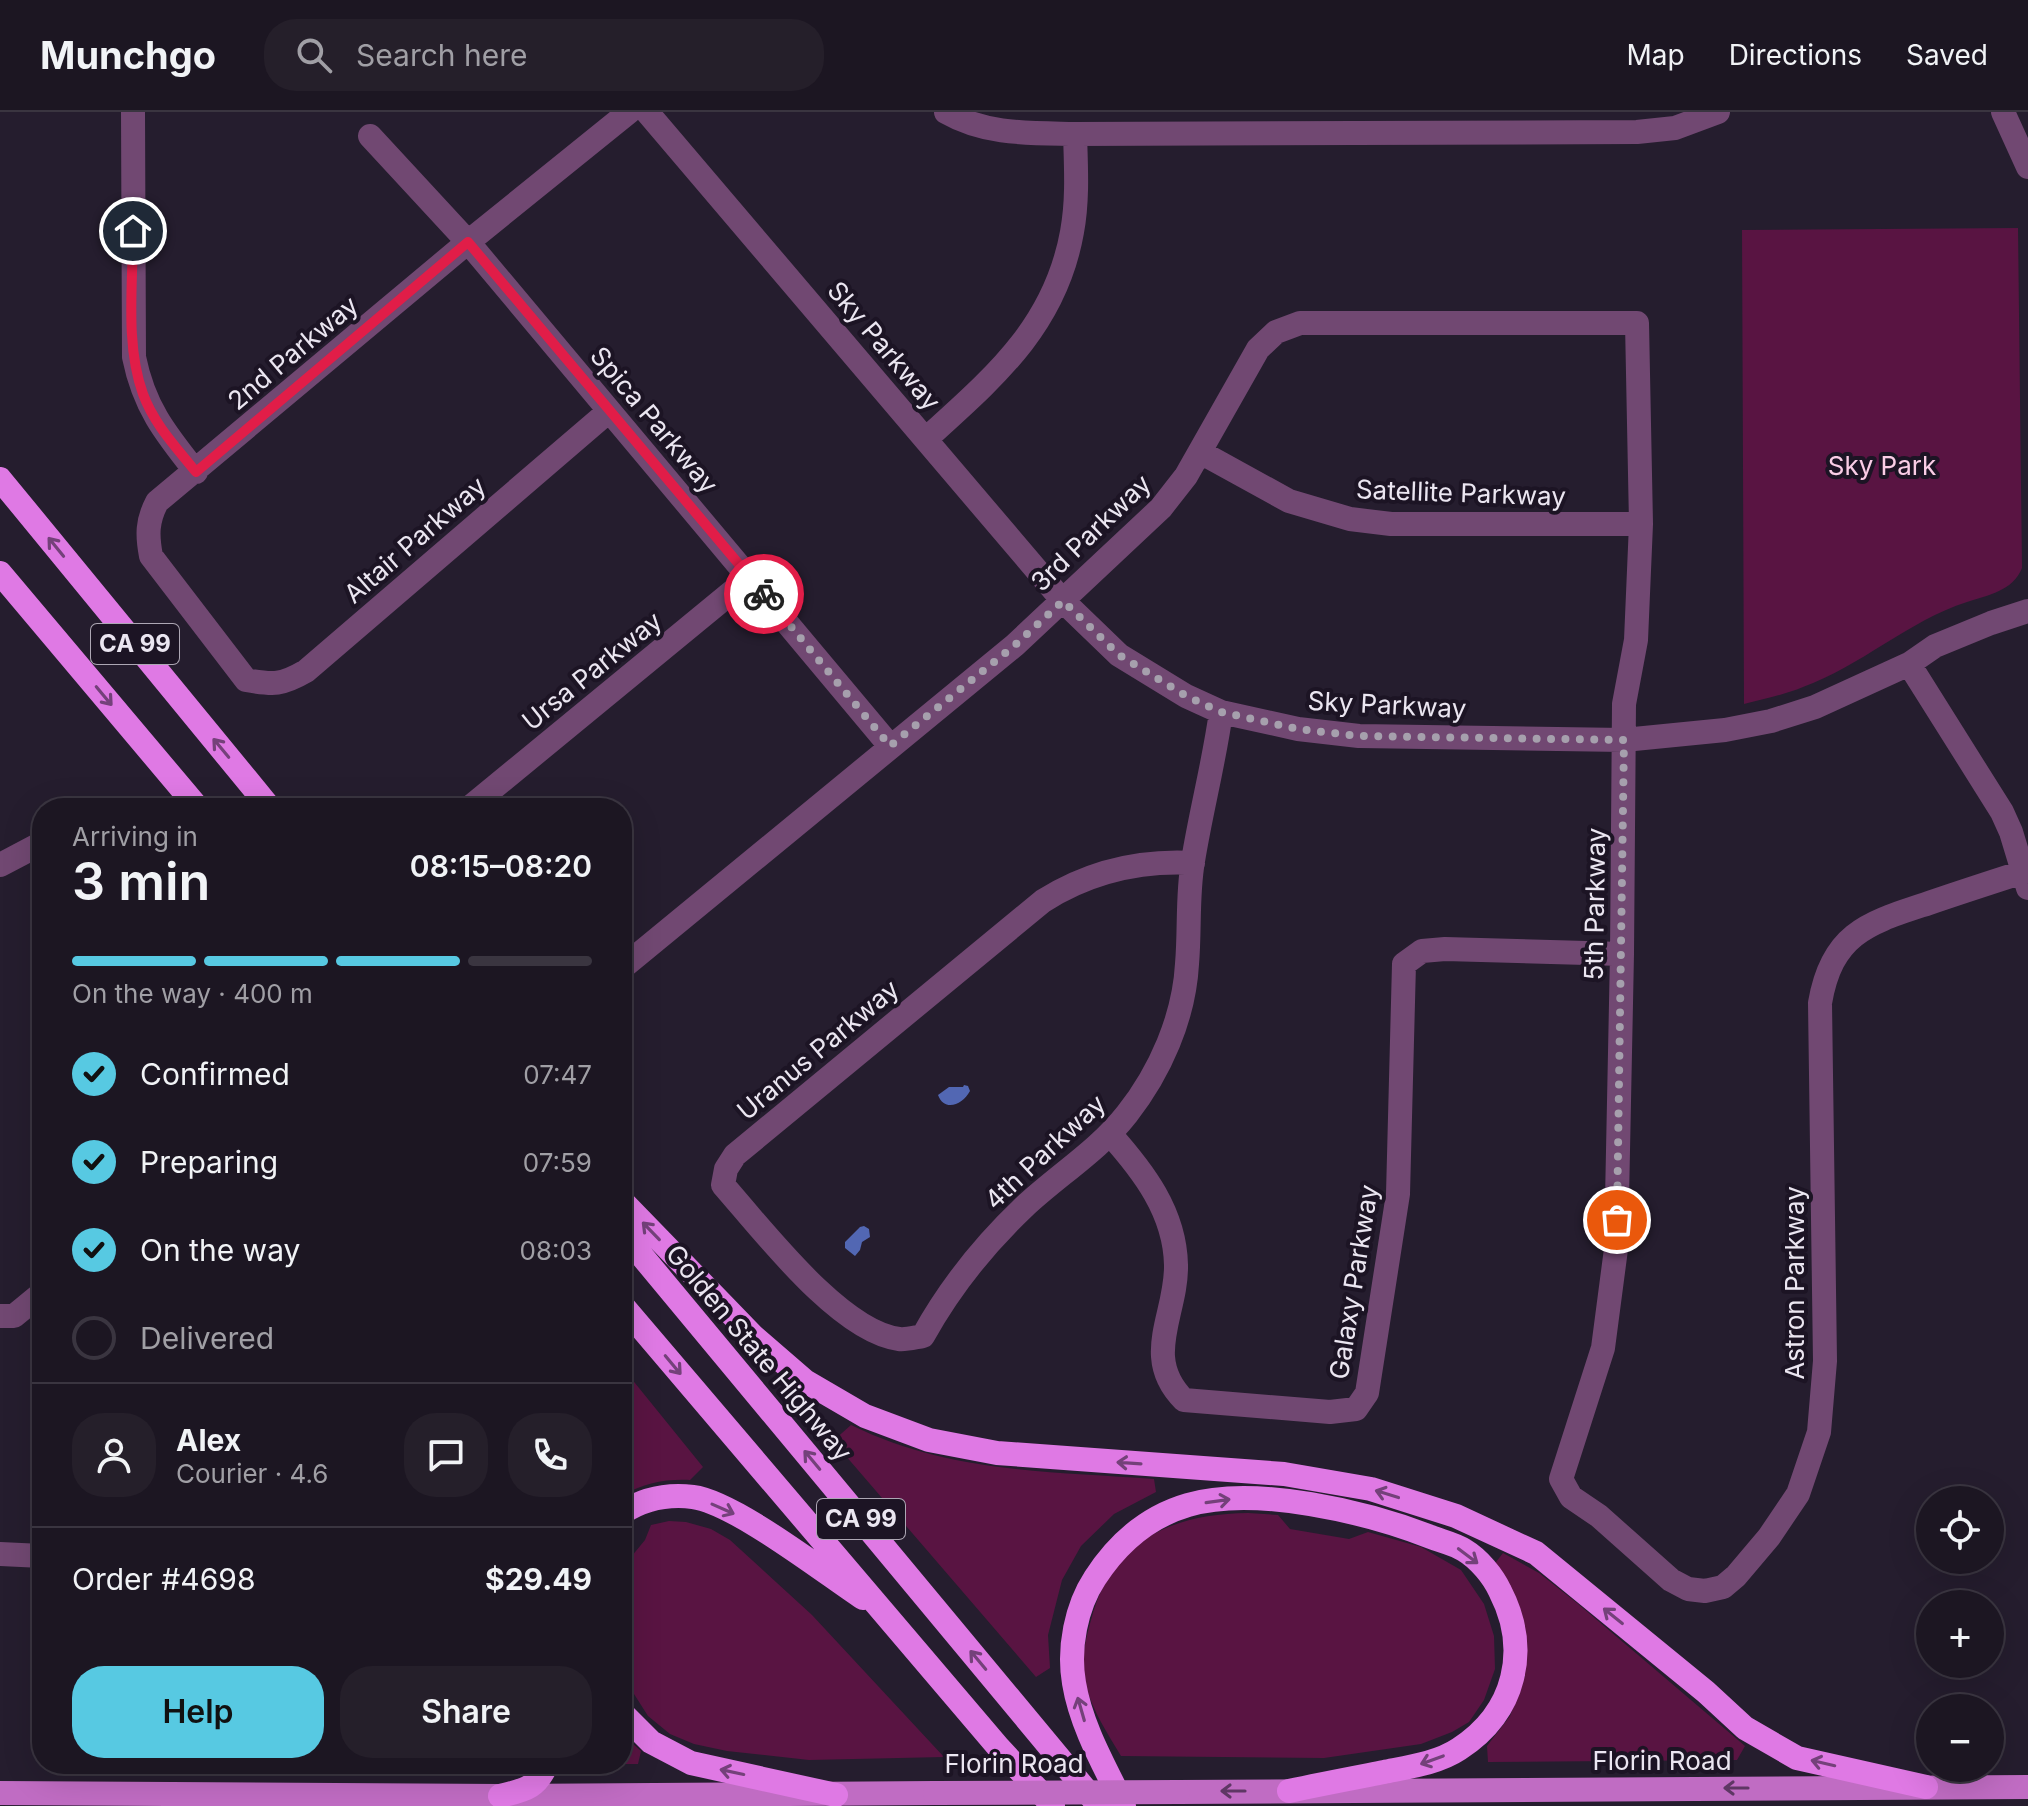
<!DOCTYPE html>
<html lang="en">
<head>
<meta charset="utf-8">
<style>
	body { margin:0; font-family:Inter,sans-serif; background:#251f2a; color:#f1f3f6; height:100vh; display:flex; flex-direction:column; font-size:30px; white-space:nowrap }
	* { box-sizing:border-box; margin:0 }
	p { font-size:26px; color:#a09fa5 }
	.icon { flex:none; width:44px; height:44px; fill:none; stroke:currentColor; stroke-width:2; stroke-linecap:round; stroke-linejoin:round }
	.map { position:relative; flex:1; overflow:hidden }
	.drawer { position:absolute; left:32px; top:686px; width:600px; height:976px; display:flex; flex-direction:column; background:#1c1622; border-radius:32px; box-shadow:0 8px 32px #0002,0 0 0 2px #3a3540 }
	.drawer>* { flex:none }
	.buttons { position:absolute; left:1916px; top:1374px; display:grid; gap:16px }
	.buttons a { display:grid; place-items:center; width:88px; height:88px; border-radius:50%; background:#1c1622; box-shadow:0 8px 32px #0002,0 0 0 2px #3a3540; font-size:40px }
	.pin { position:absolute; display:grid; place-items:center; width:68px; height:68px; color:#fff; margin:-34px; border:4px solid #fff; border-radius:50%; box-shadow:0 2px 8px #0007 }
	.courier { position:absolute; display:grid; place-items:center; width:80px; height:80px; margin:-40px; border:6px solid #e11d48; border-radius:50%; background:#fff; color:#222; box-shadow:0 2px 10px #0007 }
	.overview em { font-style:normal; font-weight:600 }
	.overview div { display:flex; flex-direction:column-reverse }
	.overview { display:flex; align-items:center; justify-content:space-between; height:136px; padding:0 40px }
	h1 { font-size:52px; font-weight:600; line-height:60px }
	.bar { display:grid; grid-template-columns:repeat(4,1fr); gap:12px 8px; align-content:center; height:96px; padding:0 40px }
	.bar i { height:10px; border-radius:6px; background:#3a3540 }
	.bar .current { background:#57c9e2 }
	.bar p { grid-column:span 4 }
	.line { display:flex; align-items:center; gap:20px; padding:0 40px; border-top:2px solid #3a3540 }
	.line div { flex:1 }
	.round { display:grid; place-items:center; flex:none; width:84px; height:84px; border-radius:32px; background:#251f2a }
	ol { padding:0 40px; list-style:none }
	li { display:flex; align-items:center; gap:24px; height:88px }
	li p { margin-inline-start:auto }
	li .icon { padding:8px; border-radius:50%; background:#57c9e2; color:#111; stroke-width:4 }
	li:last-child { color:#a09fa5 }
	li i { width:44px; height:44px; border:4px solid #3a3540; border-radius:50% }
	.cta { display:flex; gap:16px; margin-top:auto; padding:16px 40px }
	.cta a { flex:1; height:92px; border-radius:32px; background:#57c9e2; color:#111; font-size:32px; font-weight:600; line-height:92px; text-align:center }
	.cta a+a { background:#251f2a; color:#f1f3f6 }
	header { display:flex; align-items:center; gap:48px; box-sizing:border-box; height:112px; padding:0 40px; background:#1c1622; border-bottom:2px solid #3a3540 }
	header strong { font-size:38px }
	nav { display:flex; gap:44px; margin-inline-start:auto; font-size:28px }
	.search { width:560px; height:72px; background:#251f2a; display:flex; align-items:center; gap:20px; box-sizing:border-box; padding:0 28px; border-radius:32px; color:#a09fa5; font-size:30px }
	.map>svg:first-child { display:block }
	.green { fill:#591442 }
	.water { fill:#5267b3 }
	.lines { fill:none; stroke-linecap:round; stroke-linejoin:round }
	.minor { stroke:#714872; stroke-width:24 }
	.major { stroke:#c06cc3; stroke-width:24 }
	.highway { stroke:#df79e4; stroke-width:24 }
	.major-bridge { stroke:#c06cc3; stroke-width:24 }
	.oneway { stroke:#74417a }
	.oneway2 { stroke:#5e3764 }
	.done { stroke:#a6a0ad; stroke-width:8; stroke-dasharray:0 14.4 }
	.route { stroke:#e11d48; stroke-width:10 }
	.labels { text-anchor:middle; stroke-width:8; stroke-linejoin:round; paint-order:stroke }
	.shield { fill:#1c1424; stroke:#ada7b4; stroke-width:2 }
	.shield-label { font-size:24px; font-weight:bold; fill:#ebe6f1 }
	.street-label { font-size:26px; fill:#ebe6f1; stroke:#1c1424 }
	.park-label { font-size:26px; fill:#facde6; stroke:#1c1424 }
</style>
</head>
<body>
<header>
<strong>Munchgo</strong>
<div class="search"><svg class="icon" aria-label="search" viewBox="0 0 24 24"><circle cx="10" cy="10" r="6"/><path d="M15 15l6 6"/></svg>Search here</div>
<nav><a>Map</a><a>Directions</a><a>Saved</a></nav>
</header>
<div class="map">
<svg width="2028" height="1694" viewBox="0 0 2028 1694">
	<rect width="100%" height="100%" fill="#251d2e"/>
	<path class="green" d="M2018,116L2022,456C2013,479 1988,483 1967,490C1908,509 1861,554 1803,575C1784,583 1763,587 1744,592L1742,118Z
		M622,1255L703,1355L690,1368C665,1367 643,1371 622,1384Z
		M851,1313C949,1361 1048,1359 1154,1367L1156,1380L1114,1402L1081,1434L1062,1468L1048,1523L1050,1556L1036,1565L833,1329Z
		M1248,1401L1278,1403L1290,1417L1349,1427L1368,1420L1421,1435L1461,1458L1484,1492L1494,1524L1495,1557L1484,1588L1469,1610L1452,1620L1421,1632L1324,1646L1121,1644C1108,1622 1093,1600 1086,1574C1080,1551 1085,1529 1091,1508C1112,1428 1172,1402 1248,1401Z
		M669,1409L686,1410L711,1417L730,1428L812,1503L944,1645L809,1648L727,1639L694,1632L670,1622L648,1604L634,1582L622,1550V1456L645,1428L651,1413Z
		M1503,1441L1539,1461L1577,1491L1745,1634L1737,1648L1488,1650L1487,1634L1510,1604L1525,1564L1493,1454Z
		M622,1622L641,1639L638,1652H610H622Z"/>
	<path class="water" d="M964,973L968,974L970,979C963,992 945,1001 938,983L949,975H963Z
		M864,1114L869,1117L870,1125L862,1130L860,1138L855,1144L845,1136V1130L860,1115Z"/>
	<g class="lines">
		<path class="minor" d="M133,0L134,245C144,295 165,321 196,360
			M647,0L1063,489L1119,543L1186,584L1221,600L1298,617L1359,624L1624,628L1725,618L1771,609L1815,595L1909,552L1935,534L1991,511L2028,499
			M946,0C986,23 1030,21 1075,22L1637,20L1675,16L1718,0
			M2003,0L2028,55
			M370,24L468,130L890,634
			M609,299L306,559C282,573 274,573 246,568L151,444C147,423 147,409 157,390L468,130L629,0
			M926,327C993,266 1055,215 1072,120C1078,88 1076,55 1075,22
			M1200,340L1289,389L1350,407L1391,412H1641
			M1909,552L2002,700L2011,720L2028,776
			M469,696L750,465
			M1193,751C1138,748 1089,760 1043,789L735,1043L726,1057L723,1073C761,1116 840,1220 899,1227C906,1228 916,1225 923,1224C949,1177 985,1132 1024,1095C1058,1063 1098,1039 1127,1002C1160,960 1184,906 1187,852C1190,818 1187,783 1193,749C1201,699 1214,651 1221,600
			M0,753L42,731
			M622,856L1015,533L1161,396L1186,364L1258,237L1276,220L1300,211H1637L1641,412L1636,528L1624,592L1622,842L1616,1137L1603,1236L1561,1367L1571,1385L1599,1404L1671,1468L1688,1477L1705,1479L1723,1475L1736,1464L1769,1425L1798,1382L1819,1320L1825,1249L1820,891C1832,820 1869,811 1929,791C1961,780 1992,770 2023,760
			M1110,1022C1143,1059 1175,1100 1176,1153C1177,1203 1141,1245 1184,1288L1330,1300L1356,1297L1367,1281L1398,1082L1404,852L1422,839L1445,837L1622,842
			M0,1204H14L42,1181
			M0,1442L42,1444"/>
		<path class="major" d="M1178,1680L2028,1675
			M0,1681L500,1684L935,1681"/>
		<path class="highway" d="M0,367L270,696
			M0,461L198,696
			M622,1089L753,1224L805,1269L865,1304L929,1328L997,1341L1284,1362L1371,1377L1456,1404L1536,1441L1706,1580L1745,1616L1797,1646L1926,1675
			M622,1120L1099,1694
			M622,1193L999,1636L1053,1694
			M622,1401C643,1387 668,1382 693,1385C734,1390 825,1461 863,1486
			M622,1601L651,1630L691,1651L836,1683
			M500,1684C524,1678 536,1677 547,1652
			M1124,1694C1105,1655 1081,1614 1074,1571C1068,1536 1076,1495 1095,1466C1117,1432 1147,1405 1188,1393C1255,1373 1367,1400 1431,1425C1441,1429 1455,1432 1464,1438C1479,1447 1493,1464 1500,1479C1530,1537 1516,1600 1459,1637C1438,1651 1409,1655 1384,1660C1353,1666 1321,1672 1289,1679"/>
		<path class="major-bridge" d="M935,1681L1178,1680"/>
	</g>
	<defs><path id="oneway-shaft" d="M-6 0H5M1.5-3L5.5 0L1.5 3" fill="none" stroke-width="1.6" stroke-linecap="round" stroke-linejoin="round" transform="scale(2)"/></defs>
	<g class="oneway">
		<use href="#oneway-shaft" transform="translate(56 435) rotate(-129)"/>
		<use href="#oneway-shaft" transform="translate(104 584) rotate(50)"/>
		<use href="#oneway-shaft" transform="translate(221 636) rotate(-130)"/>
		<use href="#oneway-shaft" transform="translate(651 1119) rotate(-134)"/>
		<use href="#oneway-shaft" transform="translate(673 1253) rotate(50)"/>
		<use href="#oneway-shaft" transform="translate(812 1348) rotate(-130)"/>
		<use href="#oneway-shaft" transform="translate(1129 1351) rotate(-176)"/>
		<use href="#oneway-shaft" transform="translate(1387 1382) rotate(-163)"/>
		<use href="#oneway-shaft" transform="translate(1218 1389) rotate(-8)"/>
		<use href="#oneway-shaft" transform="translate(723 1397) rotate(24)"/>
		<use href="#oneway-shaft" transform="translate(1468 1444) rotate(37)"/>
		<use href="#oneway-shaft" transform="translate(1613 1504) rotate(-141)"/>
		<use href="#oneway-shaft" transform="translate(978 1548) rotate(-130)"/>
		<use href="#oneway-shaft" transform="translate(1081 1597) rotate(-106)"/>
		<use href="#oneway-shaft" transform="translate(1432 1648) rotate(160)"/>
		<use href="#oneway-shaft" transform="translate(1823 1651) rotate(-167)"/>
		<use href="#oneway-shaft" transform="translate(732 1660) rotate(-168)"/>
	</g>
	<g class="oneway2">
		<use href="#oneway-shaft" transform="translate(1736 1676) rotate(180)"/>
		<use href="#oneway-shaft" transform="translate(1233 1679) rotate(180)"/>
	</g>
	<g class="lines">
		<path class="done" d="M764,482L890,634L1015,533L1063,489L1119,543L1186,584L1221,600L1298,617L1359,624L1624,628L1617,1108"/>
		<path class="route" d="M133,119C133,172 125,232 143,282C154,312 176,335 196,360L468,130L764,482"/>
	</g>
	<g class="labels">
		<g class="shield">
			<rect x="91" y="512" width="88" height="40" rx="6"/>
			<rect x="817" y="1387" width="88" height="40" rx="6"/>
		</g>
		<g class="shield-label">
			<text x="135" y="540">CA 99</text>
			<text x="861" y="1415">CA 99</text>
		</g>
		<g class="street-label">
			<text transform="translate(884 234) rotate(50)" y="9">Sky Parkway</text>
			<text transform="translate(293 241) rotate(-40)" y="9">2nd Parkway</text>
			<text transform="translate(654 308) rotate(50)" y="9">Spica Parkway</text>
			<text transform="translate(1461 381) rotate(2)" y="9">Satellite Parkway</text>
			<text transform="translate(1091 421) rotate(-44)" y="9">3rd Parkway</text>
			<text transform="translate(415 428) rotate(-41)" y="9">Altair Parkway</text>
			<text transform="translate(592 559) rotate(-39)" y="9">Ursa Parkway</text>
			<text transform="translate(1387 593) rotate(3)" y="9">Sky Parkway</text>
			<text transform="translate(1595 792) rotate(-89)" y="9">5th Parkway</text>
			<text transform="translate(818 938) rotate(-40)" y="9">Uranus Parkway</text>
			<text transform="translate(1045 1040) rotate(-43)" y="9">4th Parkway</text>
			<text transform="translate(1354 1170) rotate(-81)" y="9">Galaxy Parkway</text>
			<text transform="translate(1795 1171) rotate(-90)" y="9">Astron Parkway</text>
			<text transform="translate(759 1241) rotate(50)" y="9">Golden State Highway</text>
			<text x="1662" y="1658">Florin Road</text>
			<text x="1014" y="1661">Florin Road</text>
		</g>
		<g class="park-label">
			<text x="1882" y="363">Sky Park</text>
		</g>
	</g>
</svg>
<div class="buttons">
<a><svg class="icon" aria-label="locate" viewBox="0 0 24 24"><circle cx="12" cy="12" r="6"/><path d="M12 2v4M12 18v4M2 12h4M18 12h4"/></svg></a>
<a>+</a>
<a>−</a>
</div>
<div class="pin" style="left:1617px;top:1108px;background:#ea580c"><svg class="icon" aria-label="bag" viewBox="0 0 24 24"><path d="M5 8h14l-1 12H6zM9 8a3 3 0 0 1 6 0"/></svg></div>
<div class="pin" style="left:133px;top:119px;background:#1f2937"><svg class="icon" aria-label="home" viewBox="0 0 24 24"><path d="M3 11l9-7 9 7M6 9v11h12V9"/></svg></div>
<div class="courier" style="left:764px;top:482px"><svg class="icon" aria-label="bike" viewBox="0 0 24 24"><circle cx="6" cy="16" r="4"/><circle cx="18" cy="16" r="4"/><path d="M6 16l4-8h5l3 8M10 8l3 8H6M13 5h3"/></svg></div>
<section class="drawer">
<div class="overview"><div><h1>3 min</h1><p>Arriving in</p></div><em>08:15–08:20</em></div>
<div class="bar"><i class="current"></i><i class="current"></i><i class="current"></i><i></i><p>On the way · 400 m</p></div>
<ol>
<li><svg class="icon" aria-label="check" viewBox="0 0 24 24"><path d="M5 12l5 5 9-10"/></svg>Confirmed<p>07:47</p></li>
<li><svg class="icon" aria-label="check" viewBox="0 0 24 24"><path d="M5 12l5 5 9-10"/></svg>Preparing<p>07:59</p></li>
<li><svg class="icon" aria-label="check" viewBox="0 0 24 24"><path d="M5 12l5 5 9-10"/></svg>On the way<p>08:03</p></li>
<li><i></i>Delivered</li>
</ol>
<div class="line" style="height:144px"><a class="round"><svg class="icon" aria-label="person" viewBox="0 0 24 24"><circle cx="12" cy="8" r="4"/><path d="M4 21q1-7 8-7t8 7"/></svg></a><div><b>Alex</b><p>Courier · 4.6</p></div><a class="round"><svg class="icon" aria-label="chat" viewBox="0 0 24 24"><path d="M4 5h16v11H9l-5 4z"/></svg></a><a class="round"><svg class="icon" aria-label="phone" viewBox="0 0 24 24"><path d="M5 4h4l2 5-3 2q2 4 5 5l2-3 5 2v4C11 20 4 13 5 4z"/></svg></a></div>
<div class="line" style="height:104px"><div>Order #4698</div><b>$29.49</b></div>
<div class="cta"><a>Help</a><a>Share</a></div>
</section>
</div>
</body>
</html>
